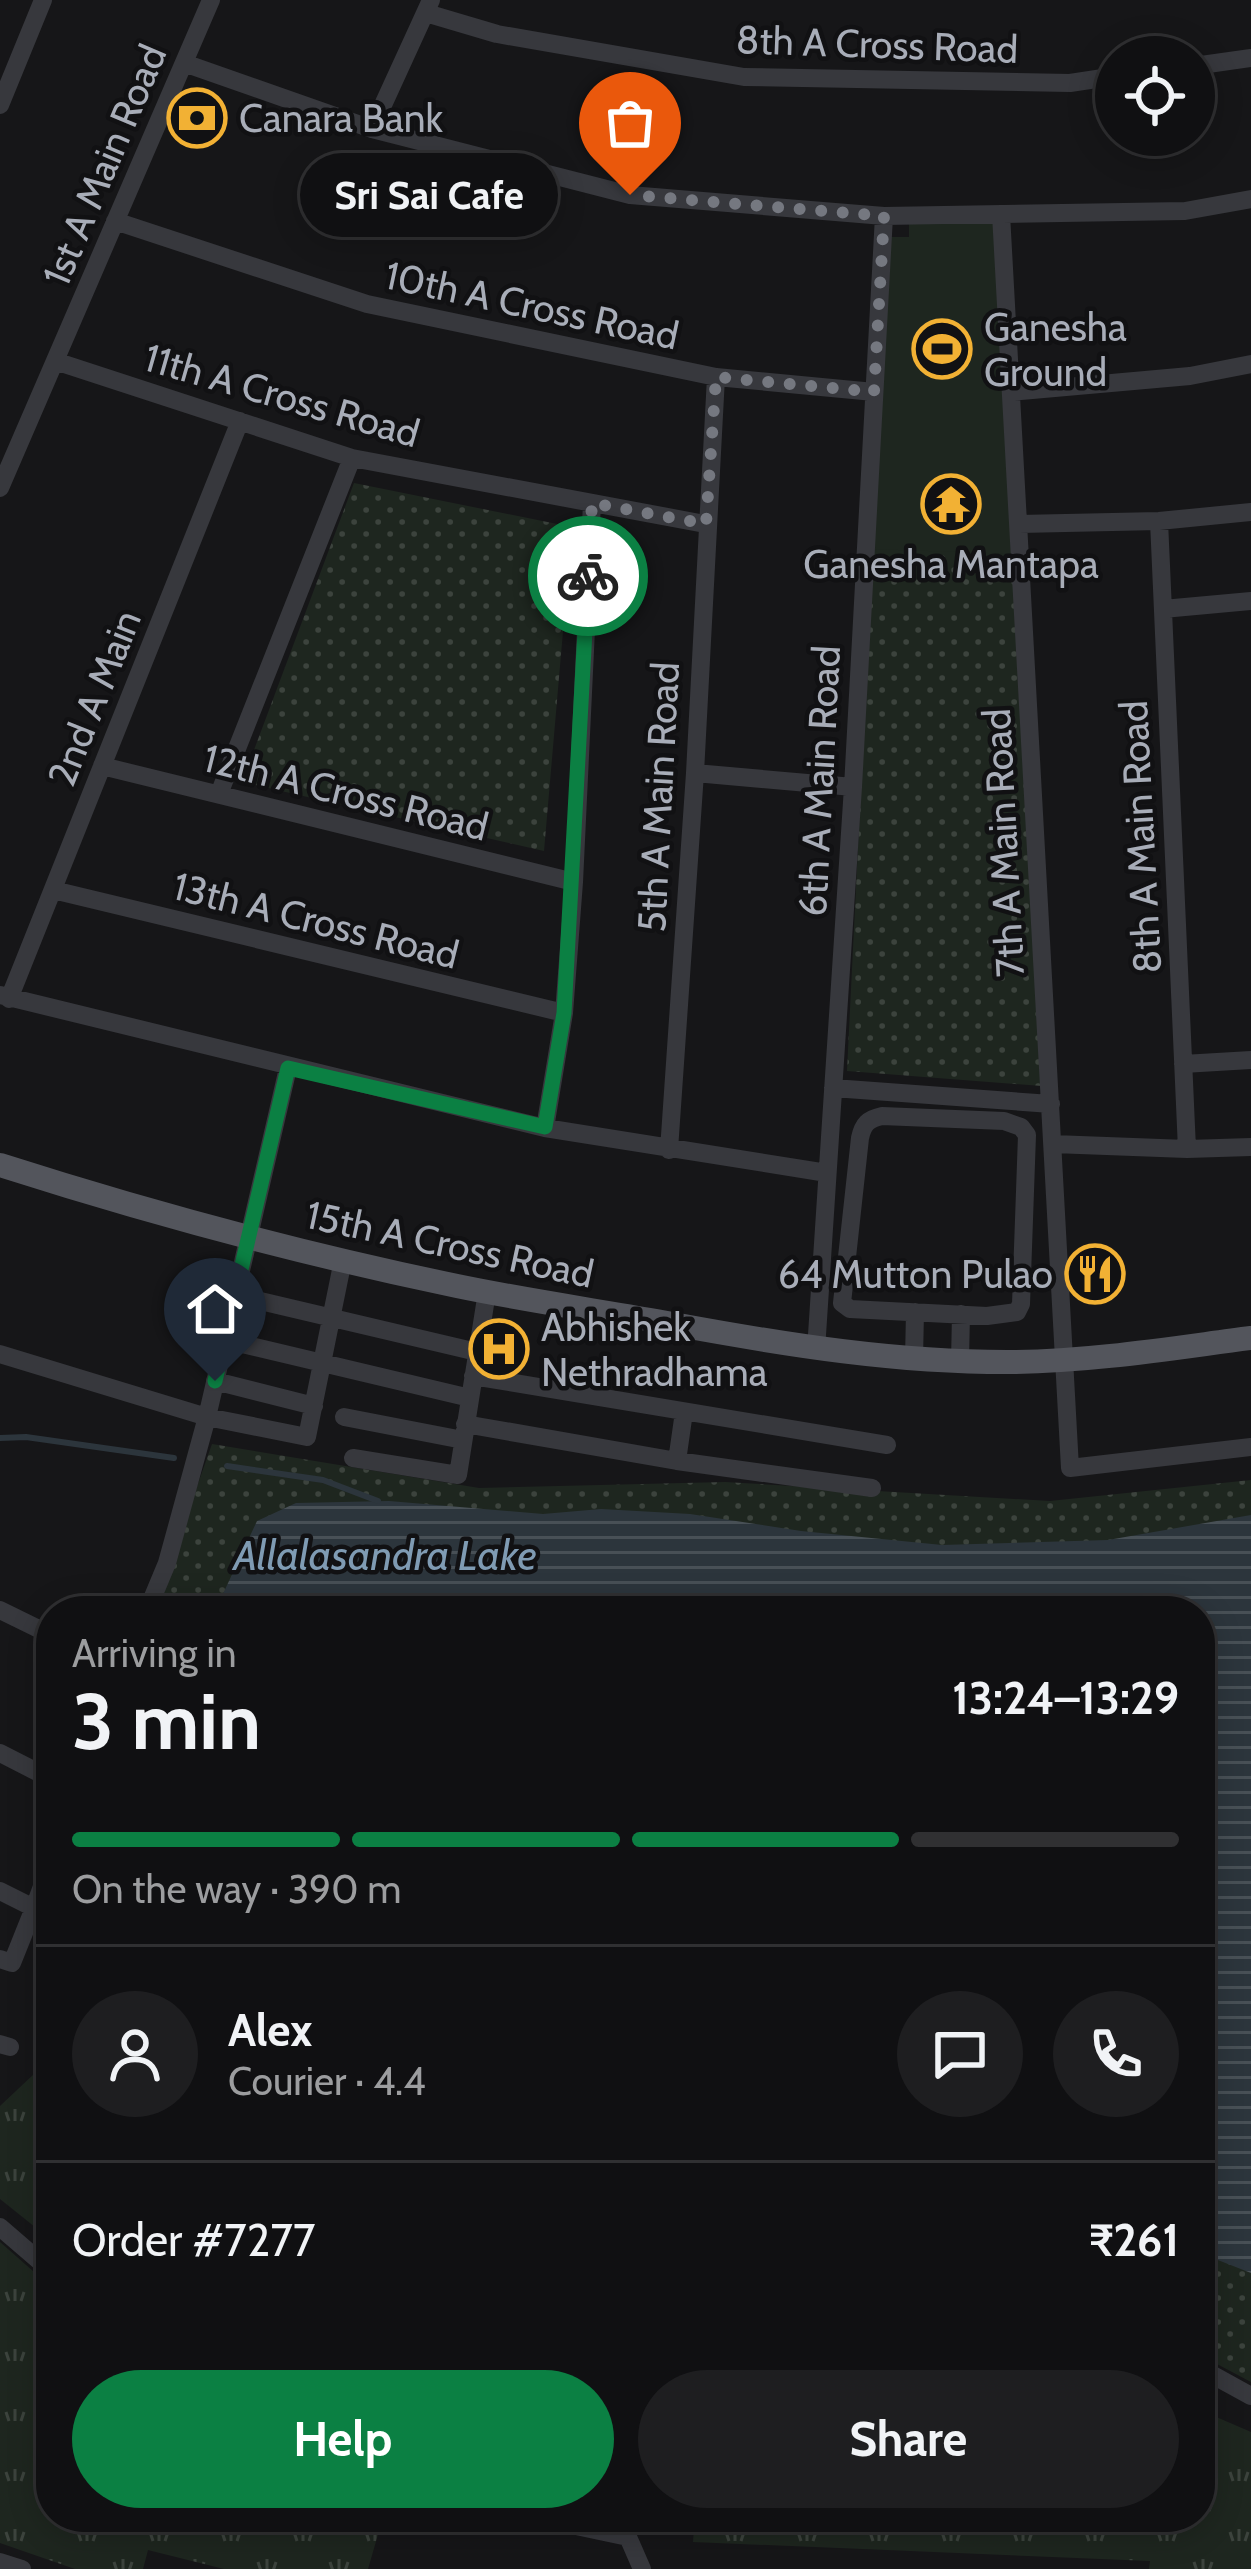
<!DOCTYPE html>
<html lang="en">
<head>
<meta charset="utf-8">
<style>
	body { margin:0; font-family:Cabin,sans-serif; background:#1e1e20; color:#f1f3f6; height:100vh; display:flex; flex-direction:column; font-size:45px; white-space:nowrap }
	* { box-sizing:border-box; margin:0 }
	p { font-size:39px; color:#9c9d9f }
	.icon { flex:none; width:66px; height:66px; fill:none; stroke:currentColor; stroke-width:2; stroke-linecap:round; stroke-linejoin:round }
	.map { position:relative; flex:1; overflow:hidden }
	.details { position:absolute; left:36px; top:1596px; width:1179px; height:936px; display:flex; flex-direction:column; background:#101012; border-radius:48px; box-shadow:0 6px 30px #0003,0 0 0 3px #303032 }
	.details>* { flex:none }
	.buttons { position:absolute; left:1095px; top:36px; display:grid; gap:24px }
	.buttons a { display:grid; place-items:center; width:120px; height:120px; border-radius:50%; background:#101012; box-shadow:0 6px 30px #0003,0 0 0 3px #303032; font-size:60px }
	.pin { position:absolute; display:grid; place-items:center; width:102px; height:102px; color:#fff; margin:-123px -51px; border-radius:50% 50% 50% 0; rotate:-45deg; box-shadow:0 0 12px #0007 }
	.pin .icon { rotate:45deg }
	.courier { position:absolute; display:grid; place-items:center; width:120px; height:120px; margin:-60px; border:9px solid #0b8043; border-radius:50%; background:#fff; color:#222; box-shadow:0 3px 15px #0007 }
	.bubble { position:absolute; height:84px; border-radius:42px; background:#101012; box-shadow:0 6px 30px #0003,0 0 0 3px #303032; font-size:39px; font-weight:700; line-height:84px; text-align:center }
	.headline em { font-style:normal; font-weight:700 }
	.headline div { display:flex; flex-direction:column-reverse }
	.headline { display:flex; align-items:center; justify-content:space-between; height:204px; padding:0 36px }
	h1 { font-size:78px; font-weight:700; line-height:90px }
	.bar { display:grid; grid-template-columns:repeat(4,1fr); gap:18px 12px; align-content:center; height:144px; padding:0 36px }
	.bar i { height:15px; border-radius:9px; background:#303032 }
	.bar .current { background:#0b8043 }
	.bar p { grid-column:span 4 }
	.line { display:flex; align-items:center; gap:30px; padding:0 36px; border-top:3px solid #303032 }
	.line div { flex:1 }
	.round { display:grid; place-items:center; flex:none; width:126px; height:126px; border-radius:63px; background:#1e1e20 }
	.action { display:flex; gap:24px; margin-top:auto; padding:24px 36px }
	.action a { flex:1; height:138px; border-radius:72px; background:#0b8043; color:#fff; font-size:48px; font-weight:700; line-height:138px; text-align:center }
	.action a+a { background:#1e1e20; color:#f1f3f6 }
	.map>svg:first-child { display:block }
	.grass { fill:url(#grass-tufts) }
	.park { fill:url(#park-dots) }
	.pitch { fill:#1e261f }
	.water { fill:url(#water-rules) }
	.lines { fill:none; stroke-linecap:round; stroke-linejoin:round }
	.stream { stroke:#2c353c; stroke-width:6 }
	.minor { stroke:#37383d; stroke-width:18 }
	.major { stroke:#53555c; stroke-width:24 }
	.done { stroke:#757880; stroke-width:12; stroke-dasharray:0 21.6 }
	.route { stroke:#0b8043; stroke-width:15 }
	.labels { text-anchor:middle; stroke-width:9; stroke-linejoin:round; paint-order:stroke }
	.street-label { font-size:39px; fill:#a8adb8; stroke:#111113 }
	.poi-label { font-size:39px; fill:#a8adb8; stroke:#111113; text-anchor:start }
	.water-label { font-size:42px; font-style:italic; fill:#7f9bb3; stroke:#111113 }
</style>
</head>
<body>
<div class="map">
<svg width="1251" height="2569" viewBox="0 0 1251 2569">
	<defs>
		<pattern id="grass-tufts" width="24" height="20" patternUnits="userSpaceOnUse" patternTransform="scale(3)"><rect width="24" height="20" fill="#1e261f"/><path d="M3 7l-1-3M5 7V3M7 7l1-3M15 17l-1-3M17 17v-4M19 17l1-3" fill="none" stroke="#3c433d"/></pattern>
		<pattern id="park-dots" width="8" height="8" patternUnits="userSpaceOnUse" patternTransform="scale(3)"><rect width="8" height="8" fill="#1e261f"/><path d="M2 2h.1M6 6h.1" fill="none" stroke="#3c433d" stroke-width="1.8" stroke-linecap="round"/></pattern>
		<pattern id="water-rules" width="6" height="5" patternUnits="userSpaceOnUse" patternTransform="scale(3)"><rect width="6" height="5" fill="#2c353c"/><path d="M0 2.5h6" fill="none" stroke="#485056"/></pattern>
	</defs>
	<rect width="100%" height="100%" fill="#161618"/>
	<path class="grass" d="M51,2029V2220L45,2235L0,2199V2106L34,2074Z
		M0,2242L51,2287V2517H383L368,2569H224L148,2550L143,2569H75L0,2543Z
		M1200,2410L1251,2432V2569H1149L1150,2561L693,2542L695,2517H1200Z"/>
	<path class="park" d="M996,219L1042,1086L847,1071L888,237H909V220Z
		M354,483L572,527L544,851L242,782Z
		M212,1444L479,1488L725,1482L1050,1501L1251,1480V2382L1200,2355V1611H153Z"/>
	<path class="pitch" d="M996,219L1016,554L869,549L888,237H909V220Z"/>
	<path class="water" d="M389,1501L543,1514L601,1509L690,1514L801,1531L942,1545L1108,1540L1251,1515V2273L1200,2253V1611H215L257,1521L296,1503Z"/>
	<g class="lines">
		<path class="stream" d="M0,1438L26,1437L174,1458
			M227,1466L323,1480L378,1501"/>
		<path class="minor" d="M426,13L497,34L744,77L1070,83L1116,76
			M184,63L372,129L630,195L884,216L1185,211L1251,199
			M1194,66L1251,58
			M0,105L43,0
			M372,129L431,0
			M1001,214L1070,1468L1251,1447
			M115,221L367,304L716,377L874,392
			M55,361L352,458L705,524
			M1011,392L1190,376L1251,364
			M0,488L211,0
			M1159,521L1187,1149
			M1019,524L1159,521L1251,512
			M1163,609L1251,601
			M102,766L574,882
			M695,773L853,787
			M219,794L352,458
			M53,890L564,1013
			M0,995L545,1128L827,1173
			M9,999L240,421
			M1183,1064L1251,1060
			M833,1088L1051,1104
			M882,1116L1004,1121L1021,1127L1027,1135L1021,1304L1017,1312L987,1316L850,1309L842,1303L860,1138C863,1124 868,1119 882,1116Z
			M545,1128L564,1013L574,882L592,503
			M1053,1144L1187,1149L1251,1147
			M669,1150L695,773L716,377
			M235,1295L477,1352
			M225,1340L470,1398
			M816,1350L853,787L884,216
			M0,1354L207,1417L307,1437L343,1260
			M914,1359L915,1312
			M960,1361L961,1314
			M473,1376L887,1445
			M215,1381L314,1406
			M344,1417L463,1440
			M465,1424L677,1461L872,1488
			M353,1458L458,1475L487,1292
			M677,1461L684,1412
			M0,1610L51,1635
			M147,1611L167,1563L207,1417L288,1068
			M0,1753L51,1779
			M0,1891L34,1908L51,1862
			M0,1959L12,1963L34,1908
			M0,2044L10,2047
			M0,2227L51,2271
			M1200,2368L1251,2396
			M534,2517L628,2537L642,2569
			M0,2562L22,2569"/>
		<path class="major" d="M0,1165C150,1213 303,1254 457,1286C529,1301 601,1311 673,1324C787,1345 899,1363 1016,1362C1094,1361 1173,1348 1251,1338"/>
	</g>
	<g class="lines">
		<path class="done" d="M588,576L592,503L706,524L716,377L874,392L884,216L630,195"/>
		<path class="route" d="M215,1381L288,1068L545,1127L564,1013L588,576"/>
	</g>
	<defs>
		<symbol id="bank-ring" viewBox="-11 -11 22 22"><circle r="9.5" fill="#111113" stroke="#f2b134" stroke-width="1.5"/><path d="M-6-4H6V4H-6ZM0-2.3a2.3 2.3 0 1 0 0 4.6a2.3 2.3 0 1 0 0-4.6Z" fill="#f2b134"/></symbol>
		<symbol id="stadium-ring" viewBox="-11 -11 22 22"><circle r="9.5" fill="#111113" stroke="#f2b134" stroke-width="1.5"/><path d="M0-5a6.5 5 0 1 0 0 10a6.5 5 0 1 0 0-10ZM-3.5-1.8h7v3.6h-7Z" fill="#f2b134"/></symbol>
		<symbol id="temple-ring" viewBox="-11 -11 22 22"><circle r="9.5" fill="#111113" stroke="#f2b134" stroke-width="1.5"/><path d="M0-6L5-2H3V0L6.5 2.5H4V6H1.5V3h-3V6H-4V2.5H-6.5L-3 0V-2H-5Z" fill="#f2b134"/></symbol>
		<symbol id="restaurant-ring" viewBox="-11 -11 22 22"><circle r="9.5" fill="#111113" stroke="#f2b134" stroke-width="1.5"/><path d="M-5-6h1v4h1v-4h1v4h1v-4h1v5L-1.5 .5V6h-2V.5L-5-1ZM5-6V6H3V1.5H1.5Q1.5-4 5-6Z" fill="#f2b134"/></symbol>
		<symbol id="hospital-ring" viewBox="-11 -11 22 22"><circle r="9.5" fill="#111113" stroke="#f2b134" stroke-width="1.5"/><path d="M-5-5h3v3.5h4V-5h3V5h-3V1.5h-4V5h-3Z" fill="#f2b134"/></symbol>
	</defs>
	<g fill-rule="evenodd">
		<use href="#bank-ring" x="164" y="85" width="66" height="66"/>
		<use href="#stadium-ring" x="909" y="316" width="66" height="66"/>
		<use href="#temple-ring" x="918" y="471" width="66" height="66"/>
		<use href="#restaurant-ring" x="1062" y="1241" width="66" height="66"/>
		<use href="#hospital-ring" x="466" y="1316" width="66" height="66"/>
	</g>
	<g class="labels">
		<g class="street-label">
			<text transform="translate(877 44) rotate(2)" y="14">8th A Cross Road</text>
			<text transform="translate(104 165) rotate(-67)" y="14">1st A Main Road</text>
			<text transform="translate(532 305) rotate(12)" y="14">10th A Cross Road</text>
			<text transform="translate(282 395) rotate(16)" y="14">11th A Cross Road</text>
			<text transform="translate(94 698) rotate(-68)" y="14">2nd A Main</text>
			<text transform="translate(819 781) rotate(-87)" y="14">6th A Main Road</text>
			<text transform="translate(346 792) rotate(14)" y="14">12th A Cross Road</text>
			<text transform="translate(658 797) rotate(-87)" y="14">5th A Main Road</text>
			<text transform="translate(1140 837) rotate(-93)" y="14">8th A Main Road</text>
			<text transform="translate(1003 843) rotate(-93)" y="14">7th A Main Road</text>
			<text transform="translate(316 920) rotate(14)" y="14">13th A Cross Road</text>
			<text transform="translate(450 1244) rotate(12)" y="14">15th A Cross Road</text>
		</g>
		<g class="poi-label">
			<text x="239" y="132">Canara Bank</text>
			<text x="984" y="341">Ganesha<tspan x="984" dy="45">Ground</tspan></text>
			<text x="951" y="578" text-anchor="middle">Ganesha Mantapa</text>
			<text x="1053" y="1288" text-anchor="end">64 Mutton Pulao</text>
			<text x="541" y="1341">Abhishek<tspan x="541" dy="45">Nethradhama</tspan></text>
		</g>
		<g class="water-label">
			<text x="385" y="1570">Allalasandra Lake</text>
		</g>
	</g>
</svg>
<div class="buttons">
<a><svg class="icon" aria-label="locate" viewBox="0 0 24 24"><circle cx="12" cy="12" r="6"/><path d="M12 2v4M12 18v4M2 12h4M18 12h4"/></svg></a>
</div>
<div class="pin" style="left:630px;top:195px;background:#ea580c"><svg class="icon" aria-label="bag" viewBox="0 0 24 24"><path d="M5 8h14l-1 12H6zM9 8a3 3 0 0 1 6 0"/></svg></div>
<div class="pin" style="left:215px;top:1381px;background:#1f2937"><svg class="icon" aria-label="home" viewBox="0 0 24 24"><path d="M3 11l9-7 9 7M6 9v11h12V9"/></svg></div>
<div class="courier" style="left:588px;top:576px"><svg class="icon" aria-label="bike" viewBox="0 0 24 24"><circle cx="6" cy="16" r="4"/><circle cx="18" cy="16" r="4"/><path d="M6 16l4-8h5l3 8M10 8l3 8H6M13 5h3"/></svg></div>
<div class="bubble" style="left:300px;top:153px;width:258px">Sri Sai Cafe</div>
<section class="details">
<div class="headline"><div><h1>3 min</h1><p>Arriving in</p></div><em>13:24–13:29</em></div>
<div class="bar"><i class="current"></i><i class="current"></i><i class="current"></i><i></i><p>On the way · 390 m</p></div>
<div class="line" style="height:216px"><a class="round"><svg class="icon" aria-label="person" viewBox="0 0 24 24"><circle cx="12" cy="8" r="4"/><path d="M4 21q1-7 8-7t8 7"/></svg></a><div><b>Alex</b><p>Courier · 4.4</p></div><a class="round"><svg class="icon" aria-label="chat" viewBox="0 0 24 24"><path d="M4 5h16v11H9l-5 4z"/></svg></a><a class="round"><svg class="icon" aria-label="phone" viewBox="0 0 24 24"><path d="M5 4h4l2 5-3 2q2 4 5 5l2-3 5 2v4C11 20 4 13 5 4z"/></svg></a></div>
<div class="line" style="height:156px"><div>Order #7277</div><b>₹261</b></div>
<div class="action"><a>Help</a><a>Share</a></div>
</section>
</div>
</body>
</html>
